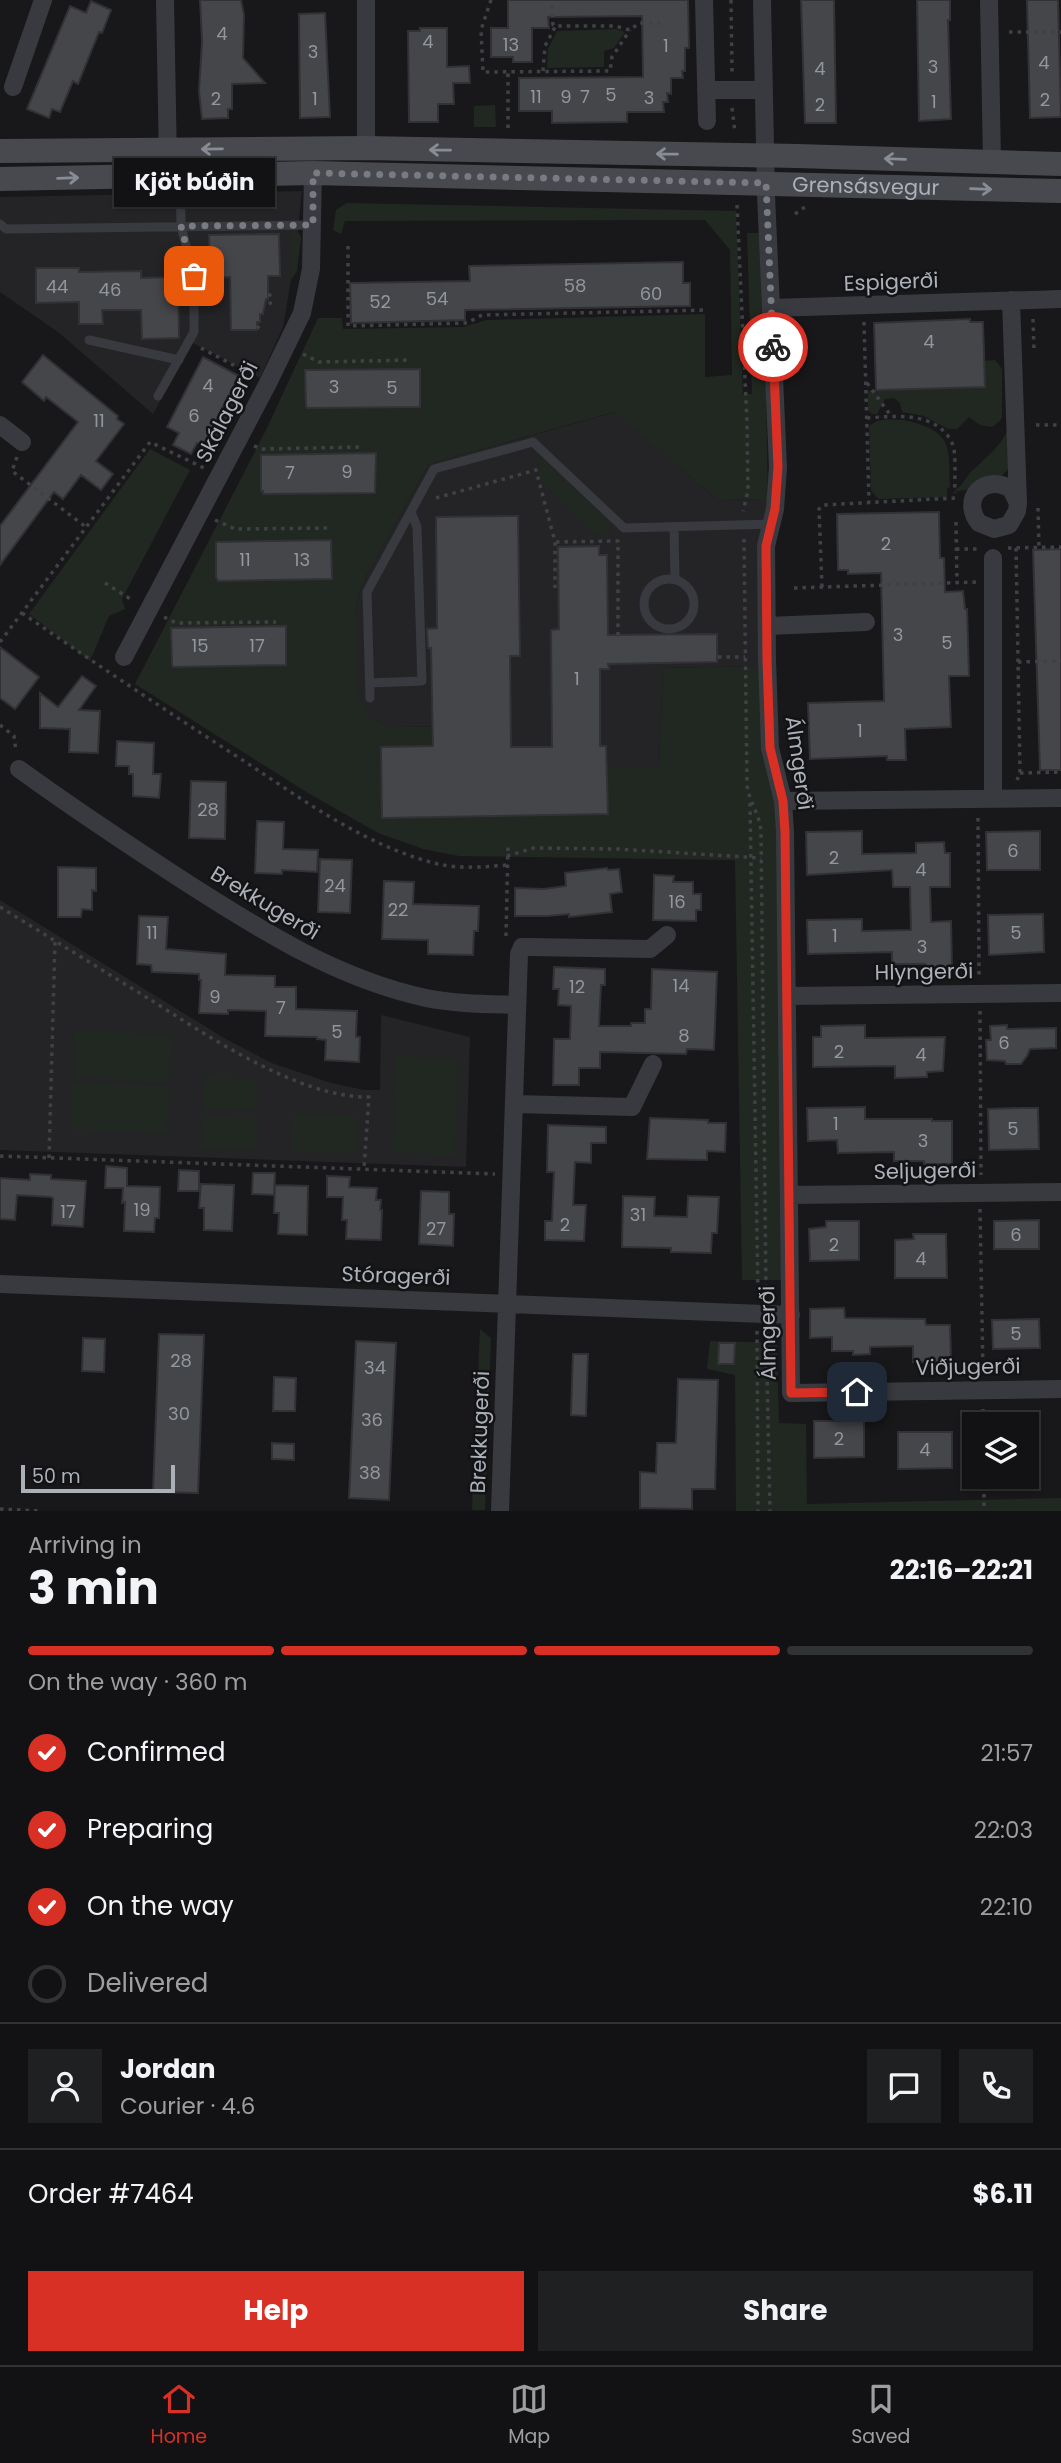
<!DOCTYPE html>
<html lang="en">
<head>
<meta charset="utf-8">
<style>
	body { margin:0; font-family:Poppins,sans-serif; background:#1f2022; color:#f1f3f6; height:100vh; display:flex; flex-direction:column; font-size:26px; white-space:nowrap }
	* { box-sizing:border-box; margin:0 }
	p { font-size:23px; color:#9c9ea0 }
	.icon { flex:none; width:38px; height:38px; fill:none; stroke:currentColor; stroke-width:2; stroke-linecap:round; stroke-linejoin:round }
	.map { position:relative; height:1511px; overflow:hidden }
	.details { display:flex; flex-direction:column; background:#121214; flex:1 }
	.details>* { flex:none }
	.fabs { position:absolute; left:962px; top:1412px; display:grid; gap:14px }
	.fabs a { display:grid; place-items:center; width:77px; height:77px; border-radius:0px; background:#121214; box-shadow:0 2px 5px #0004,0 0 0 2px #313234; font-size:35px }
	.scale { position:absolute; left:21px; bottom:18px; width:154px; box-sizing:border-box; padding-left:7px; border:4px solid #abb0b9; border-top:0; font-size:19px; line-height:24px; white-space:nowrap; color:#abb0b9; -webkit-text-stroke:5px #131315; paint-order:stroke }
	.pin { position:absolute; display:grid; place-items:center; width:60px; height:60px; color:#fff; margin:-30px; border-radius:14px; box-shadow:0 4px 10px #0006 }
	.courier { position:absolute; display:grid; place-items:center; width:70px; height:70px; margin:-35px; border:5px solid #d93025; border-radius:50%; background:#fff; color:#222; box-shadow:0 2px 9px #0007 }
	.bubble { position:absolute; height:49px; border-radius:0px; background:#121214; box-shadow:0 2px 5px #0004,0 0 0 2px #313234; font-size:23px; font-weight:700; line-height:49px; text-align:center }
	.head em { font-style:normal; font-weight:700 }
	.head div { display:flex; flex-direction:column-reverse }
	.head { display:flex; align-items:center; justify-content:space-between; height:119px; padding:0 28px }
	h1 { font-size:46px; font-weight:700; line-height:52px }
	.bar { display:grid; grid-template-columns:repeat(4,1fr); gap:10px 7px; align-content:center; height:84px; padding:0 28px }
	.bar i { height:9px; border-radius:5px; background:#313234 }
	.bar .current { background:#d93025 }
	.bar p { grid-column:span 4 }
	.line { display:flex; align-items:center; gap:18px; padding:0 28px; border-top:2px solid #313234 }
	.line div { flex:1 }
	.round { display:grid; place-items:center; flex:none; width:74px; height:74px; border-radius:0px; background:#1f2022 }
	ol { padding:0 28px; list-style:none }
	li { display:flex; align-items:center; gap:21px; height:77px }
	li p { margin-inline-start:auto }
	li .icon { padding:7px; border-radius:50%; background:#d93025; color:#fff; stroke-width:4 }
	li:last-child { color:#9c9ea0 }
	li i { width:38px; height:38px; border:4px solid #313234; border-radius:50% }
	.action { display:flex; gap:14px; margin-top:auto; padding:14px 28px }
	.action a { flex:1; height:80px; border-radius:0px; background:#d93025; color:#fff; font-size:28px; font-weight:700; line-height:80px; text-align:center }
	.action a+a { background:#1f2022; color:#f1f3f6 }
	.menu { display:flex; justify-content:space-around; align-items:center; height:98px; border-top:2px solid #313234; background:#121214; font-size:19px; color:#9c9ea0 }
	.menu a { display:grid; justify-items:center; gap:4px }
	.menu .current { color:#d93025 }
	.map>svg:first-child { display:block }
	.built { fill:#242427 }
	.green { fill:#202821 }
	.building { fill:#45464a; stroke:#323236; stroke-width:2 }
	.lines { fill:none; stroke-linecap:round; stroke-linejoin:round }
	.path { stroke:#404146; stroke-width:3.5; stroke-dasharray:3.5 5; stroke-linecap:butt }
	.service { stroke:#393a3f; stroke-width:9 }
	.minor { stroke:#393a3f; stroke-width:18 }
	.secondary { stroke:#48494f; stroke-width:24 }
	.oneway { stroke:#888c94 }
	.done { stroke:#787b81; stroke-width:7; stroke-dasharray:0 12.6 }
	.route { stroke:#d93025; stroke-width:9 }
	.labels { text-anchor:middle; stroke-width:5; stroke-linejoin:round; paint-order:stroke }
	.number-label { font-size:18px; fill:#92969d }
	.street-label { font-size:21px; fill:#abb0b9; stroke:#131315 }
</style>
</head>
<body>
<div class="map">
<svg width="1061" height="1511" viewBox="0 0 1061 1511">
	<rect width="100%" height="100%" fill="#18181a"/>
	<path class="built" d="M302,191L296,250L283,327L260,378L193,343L153,414L58,332L0,292V197Z
		M615,412L718,500L768,499L761,666L663,668L659,768L495,770L482,726L386,727L368,716L357,692L355,672V612L359,594L368,573L429,464Z
		M0,900L224,1038L272,1063L331,1083L365,1090H380L381,1015L470,1037L466,1167L0,1150Z"/>
	<path class="green" d="M615,29L625,32L614,48L604,51V67L547,68L548,49L557,31Z
		M495,105L496,127H474V106Z
		M346,203L736,211L743,394H752L747,233H763L768,499L718,500L614,412L429,464L368,573L359,594L355,612L357,692L369,716L386,727L482,726L496,770L659,767L663,668L761,666L778,812L783,1280H742L735,860L459,856L423,849L378,833L308,793L135,684L266,430L318,318H342L343,329L463,327L487,320L705,314V377L732,375L730,250L705,220L345,221L341,234L333,230L336,210Z
		M295,232L299,233L301,238L297,271L292,279L290,275L292,237Z
		M995,360L1002,369V417L1000,421L992,427L980,425L969,417L957,429H948L924,416L902,412L900,403L894,398L885,399L877,414H872L868,410V391L985,387L984,361Z
		M233,400L241,404L227,429L224,427L221,432L223,438L215,452L203,446L221,411L226,413Z
		M904,420C952,431 949,444 950,487L947,488V497L879,499L871,491L869,427C877,417 893,420 904,420Z
		M1011,422C1011,435 1013,450 1011,462C1007,482 971,491 954,491C962,486 964,481 969,474C987,455 1001,449 1011,422Z
		M150,449L190,470L122,599L125,609L109,616L90,661L29,614Z
		M540,458L544,459L609,522V532L606,536L602,537L594,534L543,484L537,463Z
		M74,1031L171,1034L169,1082L73,1078Z
		M395,1056L458,1059L455,1156L392,1153Z
		M204,1077L258,1079L257,1111L203,1109Z
		M72,1083L169,1086L167,1133L71,1130Z
		M294,1113L358,1116L357,1154L292,1152Z
		M202,1116L257,1118L256,1150L201,1149Z
		M480,1329L491,1338L485,1510H472Z
		M710,1341L777,1343L779,1423L806,1424L807,1504L1061,1498V1511H736L735,1375L707,1369Z"/>
	<path class="building" d="M200,0H241L244,15L243,58L265,83L232,84V109H228V118L202,119L199,91L202,41Z
		M508,0H688L689,48H685V71H682L683,78H671V94L667,93L668,102H663L664,112H627V122L552,123V111H519V78L643,77L642,16L548,17L549,28H532V62H513V57H491V28H508Z
		M801,0H834L836,123H805Z
		M917,0H950V20H948L951,119L919,121Z
		M1027,0H1058L1061,117L1030,118Z
		M91,1L111,10L102,33L99,32L78,84L73,81L60,112L52,109L49,118L27,109L70,6L86,13Z
		M325,13L330,117L300,118L299,14Z
		M420,28H447V67L469,66L470,83H453L454,104H438V122H409L408,31H420Z
		M279,234L280,276H268V299H266L263,314H260V322H257V330H231L230,277L210,278L209,235Z
		M683,262V283H690V306L465,310V320L351,323L350,283L470,281L469,266Z
		M36,268H79V272L141,271V278L178,277L179,338L142,339L141,310H102L103,324H79V302L36,303Z
		M970,319V322H983L985,387L876,390L874,323Z
		M43,355L118,416L117,419L124,424L96,461L113,474L101,490L81,475L63,499L54,492L0,565V526L78,422L46,397L44,401L22,382Z
		M203,357L239,376L203,446L197,443L191,454L173,445L179,433L167,427Z
		M420,369V407L307,408L306,405L305,370Z
		M376,453L375,493L263,494V491H261V455Z
		M939,512L940,558H944L945,592L963,591L965,609H967L969,676H949L951,727L905,729L906,760H887V756L810,759L808,703L884,701L881,573L848,574V570H838L837,514Z
		M518,516L520,656H510L511,747H552L551,630L559,629L558,547L599,546V555H607L608,635L717,634V662L608,664L609,669H600V746H606L608,814L382,818L381,747L433,746L431,648H428L427,629L437,628L436,517Z
		M331,540L332,579L218,581L216,577V542Z
		M1061,549V770H1040L1033,550Z
		M286,626V665L173,667L172,664L171,628Z
		M0,647L39,677L15,709L0,698Z
		M82,676L96,686L79,710L100,711L98,753L69,752L70,729L40,728V693L58,707Z
		M117,741L154,743L153,774H161L159,798L133,796V774H129V766H116Z
		M191,781L226,782L225,839L189,838Z
		M257,821L284,822L283,849L318,850L317,872L282,870V874L255,873Z
		M862,831V854L916,853V843L944,842L945,853H950V887H930L931,922L951,921L952,968H925V964H892V952L808,954L807,920L862,919V931L911,930L910,887H893L892,870L807,875L806,832Z
		M1040,831V870H987L986,832Z
		M320,859L352,860L350,913L318,912Z
		M58,867L96,868V891L92,890V910L82,909L81,917H58Z
		M607,868L608,870L619,869L622,892L610,894L612,912L569,917V914L547,916H515V888L544,889L566,886L565,873Z
		M654,875L674,876L673,882H693V894H701V910H696V921L653,920Z
		M384,881L414,882L413,904L479,906L478,931H474L473,955L428,954V940L382,939Z
		M1043,914L1044,952L989,955L988,915Z
		M139,916L168,917L166,949L226,954L225,975L275,976V987H296V1009L357,1011L356,1037H360L359,1062L325,1060L326,1040L317,1039V1037L265,1036L266,1011L228,1010V1014L199,1013L201,980H199V974L152,972L151,965L137,964Z
		M554,967L605,969V985H601L599,1026H631V1023H645V1009H651L652,969L717,972L714,1050L687,1049L686,1054L600,1052V1068H579V1085H553L554,1039H570L571,1006L558,1005L559,989H553Z
		M865,1025V1038L945,1037L943,1071L927,1072V1077L895,1078V1066L813,1067V1037H821V1026Z
		M1007,1025V1029L1056,1028V1048L1030,1049L1027,1056L1021,1064H1006L1005,1061L987,1060L986,1040H991L990,1026Z
		M865,1107V1119H932V1121H952V1164H924V1161H894V1152L838,1153L837,1140L808,1141L807,1108Z
		M1022,1108H1038L1039,1149L989,1150L988,1109Z
		M650,1118L708,1120V1123H726L725,1152L707,1151V1160L647,1159Z
		M548,1125L606,1127V1143H591V1163L575,1162L573,1205H586L584,1241L545,1240V1221H552L554,1172H547Z
		M106,1166L127,1168V1186L160,1187L159,1218H155L154,1232L124,1231L125,1202L122,1203L123,1188H105Z
		M179,1170L199,1171V1191H178Z
		M253,1173H275L274,1195L252,1194Z
		M30,1174L51,1175V1179L86,1181L83,1227L52,1225L53,1198L50,1197L17,1195L15,1220L0,1219V1178L30,1180Z
		M327,1176L350,1177L349,1187L377,1188L376,1200H381L380,1210H382L381,1240L346,1239L347,1220H342L343,1197H327Z
		M201,1184L234,1185L232,1231L204,1230V1208H199Z
		M275,1185L308,1186L307,1235L278,1234L279,1213H274Z
		M421,1191L449,1192V1214H454L453,1246L419,1244Z
		M623,1196L655,1197L654,1216L687,1217L688,1196L719,1197L717,1233H712L711,1253L671,1252V1248L622,1247Z
		M1039,1220V1249H994V1221Z
		M826,1221H859V1260L810,1261L809,1229L826,1227Z
		M913,1234H946L947,1278H895V1240L914,1239Z
		M844,1308L845,1318L925,1319L926,1325H950L951,1362H913V1346L870,1347V1354L853,1355V1351H832V1337L810,1338V1309Z
		M1039,1319L1040,1348L993,1349L992,1320Z
		M159,1334L204,1335L198,1493L153,1492Z
		M83,1338L105,1339L104,1372L82,1371Z
		M356,1341L396,1343L389,1500L349,1498Z
		M719,1343H735L734,1364H718Z
		M573,1354H588L586,1416L571,1415Z
		M274,1377L296,1378L295,1411H273Z
		M678,1379L718,1380L715,1489H692V1509L640,1508V1472L656,1473L657,1443H676Z
		M814,1421H864V1457L814,1458Z
		M898,1432H952V1468L898,1469Z
		M272,1443L294,1444V1460L272,1459Z"/>
	<g class="lines">
		<path class="path" d="M491,0L481,30L483,72L610,71L612,57L630,30
			M731,0L732,73
			M552,5L553,25L555,26H615L630,30L639,23H664
			M1009,32H1061
			M543,71L545,46L555,27
			M732,108L735,132
			M508,128V71
			M737,205L747,422L748,491L743,511
			M795,214L805,207
			M348,246V326L467,323L482,315L708,310
			M268,295H270V303L273,304
			M1033,319L1034,350
			M864,322L869,502
			M257,326L260,330
			M201,348L241,369
			M303,354L319,362L411,360
			M867,383L891,416
			M229,395L240,400
			M867,418C895,416 937,411 952,443C957,453 954,481 955,493
			M213,425L225,431
			M1036,425H1061
			M254,446L262,449L363,447
			M17,457L12,471L86,527
			M436,498L536,470L555,542V588
			M1038,508L1039,548
			M215,520L235,529L332,528
			M956,522L957,583
			M744,539L747,785C749,802 760,814 761,832L766,1294
			M556,542L618,541V635
			M1008,548L1061,547
			M1016,548L1020,773L1017,780
			M956,549H979
			M105,583L132,600
			M822,587L819,509L823,505L955,498
			M794,588L977,582
			M22,613C96,664 171,714 247,763C306,802 368,847 438,864C459,869 485,867 507,865
			M164,617L176,623L276,622
			M0,642L150,442L204,468
			M718,657H745
			M1018,662L1061,661
			M0,725L14,736L16,751
			M1020,773L1061,772
			M750,803L758,1296
			M978,818L979,975
			M507,856L534,848L618,849L761,858
			M0,907C49,937 97,967 146,997C205,1034 298,1098 369,1097L364,1168
			M506,936L508,845
			M980,1011L981,1175
			M0,1156L495,1174
			M49,1158L55,941
			M980,1209L983,1373
			M757,1331L758,1511
			M766,1331L770,1511
			M983,1409V1424
			M984,1477V1511
			M0,1509L40,1511"/>
		<path class="service" d="M0,224L6,229L313,225
			M89,340L179,360
			M158,396L194,332V276L181,226L180,176
			M674,528L675,580
			M644 604a25 25 0 1 1 50 0a25 25 0 1 1-50 0Z
			M370,683L422,681L417,527L411,512
			M370,698L367,592L434,469L533,442L624,528L771,524"/>
		<path class="minor" d="M165,0L168,161
			M704,0L707,121
			M762,0L766,195L778,467L775,509L766,546L767,659L770,748L783,801L785,832L791,1393L1061,1389
			M989,0L992,162
			M13,87L43,0
			M706,90H764
			M366,148V0
			M1011,300L1018,503L1017,511L1009,525L994,529L979,523C960,499 984,473 1011,489L1018,503
			M772,308L1061,299
			M0,425L22,442
			M993,558V798
			M767,626L866,622
			M124,657L268,383L302,313L311,269L313,173
			M19,769C74,809 130,846 187,883C262,931 338,979 426,998C456,1004 487,1004 517,1005
			M783,801L1061,798
			M787,996L1061,993
			M514,1104L632,1107L653,1064
			M789,1195L1061,1192
			M0,1284L791,1315
			M500,1511L519,954L522,947H530L650,949L667,935"/>
		<g class="secondary">
			<path d="M0,151L366,148L797,156L1061,164"/>
			<path id="s1" d="M0,179L313,173L1061,191"/>
		</g>
	</g>
	<defs><path id="oneway-shaft" d="M-6 0H5M1.5-3L5.5 0L1.5 3" fill="none" stroke-width="1.6" stroke-linecap="round" stroke-linejoin="round" transform="scale(1.75)"/></defs>
	<g class="oneway">
		<use href="#oneway-shaft" transform="translate(212 149) rotate(179)"/>
		<use href="#oneway-shaft" transform="translate(440 150) rotate(-179)"/>
		<use href="#oneway-shaft" transform="translate(667 154) rotate(-179)"/>
		<use href="#oneway-shaft" transform="translate(895 159) rotate(-178)"/>
		<use href="#oneway-shaft" transform="translate(68 178) rotate(-2)"/>
		<use href="#oneway-shaft" transform="translate(981 189) rotate(2)"/>
	</g>
	<g class="lines">
		<path class="done" d="M194,276L181,226L313,225V173L766,183L773,347"/>
		<path class="route" d="M773,347L778,467L775,509L766,546L767,659L770,748L783,801L785,832L791,1393L857,1392"/>
	</g>
	<g class="labels">
		<g class="number-label">
			<text x="222" y="40">4</text>
			<text x="428" y="48">4</text>
			<text x="511" y="51">13</text>
			<text x="666" y="52">1</text>
			<text x="313" y="58">3</text>
			<text x="1044" y="69">4</text>
			<text x="933" y="73">3</text>
			<text x="820" y="75">4</text>
			<text x="611" y="101">5</text>
			<text x="536" y="103">11</text>
			<text x="566" y="103">9</text>
			<text x="585" y="103">7</text>
			<text x="649" y="104">3</text>
			<text x="216" y="105">2</text>
			<text x="315" y="105">1</text>
			<text x="1045" y="106">2</text>
			<text x="934" y="108">1</text>
			<text x="820" y="111">2</text>
			<text x="575" y="292">58</text>
			<text x="57" y="293">44</text>
			<text x="110" y="296">46</text>
			<text x="651" y="300">60</text>
			<text x="437" y="305">54</text>
			<text x="380" y="308">52</text>
			<text x="929" y="348">4</text>
			<text x="208" y="392">4</text>
			<text x="334" y="393">3</text>
			<text x="392" y="394">5</text>
			<text x="194" y="422">6</text>
			<text x="99" y="427">11</text>
			<text x="347" y="478">9</text>
			<text x="290" y="479">7</text>
			<text x="886" y="550">2</text>
			<text x="245" y="566">11</text>
			<text x="302" y="566">13</text>
			<text x="898" y="641">3</text>
			<text x="947" y="649">5</text>
			<text x="200" y="652">15</text>
			<text x="257" y="652">17</text>
			<text x="577" y="685">1</text>
			<text x="860" y="737">1</text>
			<text x="208" y="816">28</text>
			<text x="1013" y="857">6</text>
			<text x="834" y="864">2</text>
			<text x="921" y="876">4</text>
			<text x="335" y="892">24</text>
			<text x="677" y="908">16</text>
			<text x="398" y="916">22</text>
			<text x="152" y="939">11</text>
			<text x="1016" y="939">5</text>
			<text x="835" y="942">1</text>
			<text x="922" y="953">3</text>
			<text x="681" y="992">14</text>
			<text x="577" y="993">12</text>
			<text x="215" y="1003">9</text>
			<text x="281" y="1014">7</text>
			<text x="337" y="1038">5</text>
			<text x="684" y="1042">8</text>
			<text x="1004" y="1049">6</text>
			<text x="839" y="1058">2</text>
			<text x="921" y="1061">4</text>
			<text x="836" y="1130">1</text>
			<text x="1013" y="1135">5</text>
			<text x="923" y="1147">3</text>
			<text x="142" y="1216">19</text>
			<text x="68" y="1218">17</text>
			<text x="638" y="1221">31</text>
			<text x="565" y="1231">2</text>
			<text x="436" y="1235">27</text>
			<text x="1016" y="1241">6</text>
			<text x="834" y="1251">2</text>
			<text x="921" y="1265">4</text>
			<text x="1016" y="1340">5</text>
			<text x="181" y="1367">28</text>
			<text x="375" y="1374">34</text>
			<text x="179" y="1420">30</text>
			<text x="372" y="1426">36</text>
			<text x="839" y="1445">2</text>
			<text x="925" y="1456">4</text>
			<text x="370" y="1479">38</text>
		</g>
		<g class="street-label">
			<text dy="7" stroke="none"><textPath href="#s1" startOffset="866">Grensásvegur</textPath></text>
			<text transform="translate(891 282) rotate(-2)" y="7">Espigerði</text>
			<text transform="translate(227 412) rotate(-63)" y="7">Skálagerði</text>
			<text transform="translate(799 763) rotate(82)" y="7">Álmgerði</text>
			<text transform="translate(265 903) rotate(31)" y="7">Brekkugerði</text>
			<text transform="translate(924 972) rotate(-1)" y="7">Hlyngerði</text>
			<text transform="translate(925 1171) rotate(-1)" y="7">Seljugerði</text>
			<text transform="translate(396 1276) rotate(2)" y="7">Stóragerði</text>
			<text transform="translate(768 1333) rotate(-91)" y="7">Álmgerði</text>
			<text transform="translate(968 1367) rotate(-1)" y="7">Viðjugerði</text>
			<text transform="translate(480 1432) rotate(-88)" y="7">Brekkugerði</text>
		</g>
	</g>
</svg>
<div class="fabs">
<a><svg class="icon" aria-label="layers" viewBox="0 0 24 24"><path d="M12 4l9 5-9 5-9-5zM3 14l9 5 9-5"/></svg></a>
</div>
<div class="scale">50 m</div>
<div class="pin" style="left:194px;top:276px;background:#ea580c"><svg class="icon" aria-label="bag" viewBox="0 0 24 24"><path d="M5 8h14l-1 12H6zM9 8a3 3 0 0 1 6 0"/></svg></div>
<div class="pin" style="left:857px;top:1392px;background:#1f2937"><svg class="icon" aria-label="home" viewBox="0 0 24 24"><path d="M3 11l9-7 9 7M6 9v11h12V9"/></svg></div>
<div class="courier" style="left:773px;top:347px"><svg class="icon" aria-label="bike" viewBox="0 0 24 24"><circle cx="6" cy="16" r="4"/><circle cx="18" cy="16" r="4"/><path d="M6 16l4-8h5l3 8M10 8l3 8H6M13 5h3"/></svg></div>
<div class="bubble" style="left:114px;top:158px;width:161px">Kjöt búðin</div>
</div>
<section class="details">
<div class="head"><div><h1>3 min</h1><p>Arriving in</p></div><em>22:16–22:21</em></div>
<div class="bar"><i class="current"></i><i class="current"></i><i class="current"></i><i></i><p>On the way · 360 m</p></div>
<ol>
<li><svg class="icon" aria-label="check" viewBox="0 0 24 24"><path d="M5 12l5 5 9-10"/></svg>Confirmed<p>21:57</p></li>
<li><svg class="icon" aria-label="check" viewBox="0 0 24 24"><path d="M5 12l5 5 9-10"/></svg>Preparing<p>22:03</p></li>
<li><svg class="icon" aria-label="check" viewBox="0 0 24 24"><path d="M5 12l5 5 9-10"/></svg>On the way<p>22:10</p></li>
<li><i></i>Delivered</li>
</ol>
<div class="line" style="height:126px"><a class="round"><svg class="icon" aria-label="person" viewBox="0 0 24 24"><circle cx="12" cy="8" r="4"/><path d="M4 21q1-7 8-7t8 7"/></svg></a><div><b>Jordan</b><p>Courier · 4.6</p></div><a class="round"><svg class="icon" aria-label="chat" viewBox="0 0 24 24"><path d="M4 5h16v11H9l-5 4z"/></svg></a><a class="round"><svg class="icon" aria-label="phone" viewBox="0 0 24 24"><path d="M5 4h4l2 5-3 2q2 4 5 5l2-3 5 2v4C11 20 4 13 5 4z"/></svg></a></div>
<div class="line" style="height:91px"><div>Order #7464</div><b>$6.11</b></div>
<div class="action"><a>Help</a><a>Share</a></div>
</section>
<nav class="menu">
<a class="current"><svg class="icon" aria-label="home" viewBox="0 0 24 24"><path d="M3 11l9-7 9 7M6 9v11h12V9"/></svg>Home</a>
<a><svg class="icon" aria-label="map" viewBox="0 0 24 24"><path d="M3 6l6-2 6 2 6-2v14l-6 2-6-2-6 2zM9 4v14M15 6v14"/></svg>Map</a>
<a><svg class="icon" aria-label="saved" viewBox="0 0 24 24"><path d="M7 4h10v16l-5-4-5 4z"/></svg>Saved</a>
</nav>
</body>
</html>
